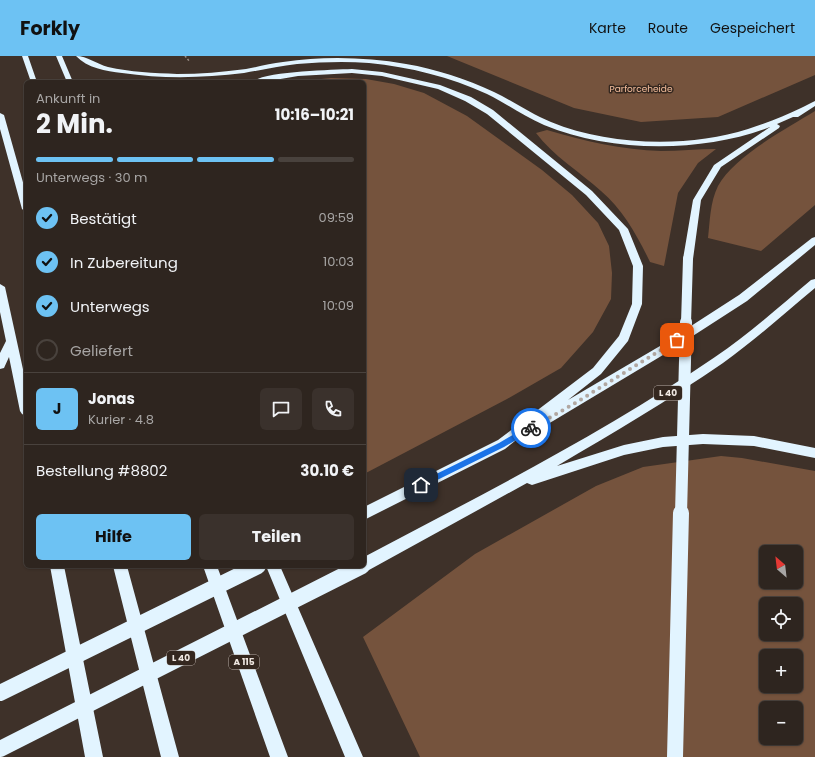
<!DOCTYPE html>
<html lang="de">
<head>
<meta charset="utf-8">
<style>
	body { margin:0; font-family:Poppins,sans-serif; background:#3a312c; color:#f1f3f6; height:100vh; display:flex; flex-direction:column; font-size:15px; white-space:nowrap }
	* { box-sizing:border-box; margin:0 }
	p { font-size:13px; color:#a7a5a4 }
	.icon { flex:none; width:22px; height:22px; fill:none; stroke:currentColor; stroke-width:2; stroke-linecap:round; stroke-linejoin:round }
	.map { position:relative; flex:1; overflow:hidden }
	.panel { position:absolute; left:24px; top:24px; width:342px; height:488px; display:flex; flex-direction:column; background:#2e251f; border-radius:6px; box-shadow:0 1px 3px #0004,0 0 0 1px #49423d }
	.panel>* { flex:none }
	.needle { width:26px; rotate:332deg }
	.tools { position:absolute; left:759px; top:489px; display:grid; gap:8px }
	.tools a { display:grid; place-items:center; width:44px; height:44px; border-radius:6px; background:#2e251f; box-shadow:0 1px 3px #0004,0 0 0 1px #49423d; font-size:20px }
	.pin { position:absolute; display:grid; place-items:center; width:34px; height:34px; color:#fff; margin:-17px; border-radius:8px; box-shadow:0 2px 6px #0006 }
	.courier { position:absolute; display:grid; place-items:center; width:40px; height:40px; margin:-20px; border:3px solid #1a73e8; border-radius:50%; background:#fff; color:#222; box-shadow:0 1px 5px #0007 }
	.head em { font-style:normal; font-weight:700 }
	.head div { display:flex; flex-direction:column-reverse }
	.head { display:flex; align-items:center; justify-content:space-between; height:68px; padding:0 12px }
	h1 { font-size:26px; font-weight:700; line-height:30px }
	.bar { display:grid; grid-template-columns:repeat(4,1fr); gap:6px 4px; align-content:center; height:48px; padding:0 12px }
	.bar i { height:5px; border-radius:3px; background:#49423d }
	.bar .on { background:#6dc2f3 }
	.bar p { grid-column:span 4 }
	.line { display:flex; align-items:center; gap:10px; padding:0 12px; border-top:1px solid #49423d }
	.line div { flex:1 }
	.round { display:grid; place-items:center; flex:none; width:42px; height:42px; border-radius:6px; background:#3a312c }
	ol { padding:0 12px; list-style:none }
	li { display:flex; align-items:center; gap:12px; height:44px }
	li p { margin-inline-start:auto }
	li .icon { padding:4px; border-radius:50%; background:#6dc2f3; color:#111; stroke-width:4 }
	li:last-child { color:#a7a5a4 }
	li i { width:22px; height:22px; border:2px solid #49423d; border-radius:50% }
	.action { display:flex; gap:8px; margin-top:auto; padding:8px 12px }
	.action a { flex:1; height:46px; border-radius:6px; background:#6dc2f3; color:#111; font-size:16px; font-weight:700; line-height:46px; text-align:center }
	.action a+a { background:#3a312c; color:#f1f3f6 }
	header { display:flex; align-items:center; gap:24px; box-sizing:border-box; height:56px; padding:0 20px; background:#6dc2f3; color:#111 }
	header strong { font-size:19px }
	nav { display:flex; gap:22px; margin-inline-start:auto; font-size:14px }
	.map>svg:first-child { display:block }
	.green { fill:#75533d; fill-rule:evenodd }
	.lines { fill:none; stroke-linecap:round; stroke-linejoin:round }
	.path { stroke:#9a8f88; stroke-width:1.5; stroke-dasharray:2 2; stroke-linecap:butt }
	.highway { fill:#e2f4ff; fill-rule:evenodd }
	.highway-bridge-far2 { stroke:#e2f4ff; stroke-width:10 }
	.highway-bridge-far1 { stroke:#e2f4ff; stroke-width:12 }
	.highway-bridge { stroke:#e2f4ff; stroke-width:16 }
	.route { fill:#1a73e8 }
	.done { stroke:#b1a7a1; stroke-width:4; stroke-dasharray:0 7.2 }
	.labels { text-anchor:middle; stroke-width:3; stroke-linejoin:round; paint-order:stroke }
	.far-park-label { font-size:9px; fill:#f6bf9d; stroke:#34271f }
	.shield { fill:#34271f; stroke:#b7ada7; stroke-width:1 }
	.shield-label { font-size:9px; font-weight:bold; fill:#efe7e1 }
</style>
</head>
<body>
<header>
<strong>Forkly</strong>
<nav><a>Karte</a><a>Route</a><a>Gespeichert</a></nav>
</header>
<div class="map">
<svg width="815" height="701" viewBox="0 0 815 701">
	<rect width="100%" height="100%" fill="#3e3129"/>
	<path class="green" d="M447,0H815V19L718,61L641,66L574,52Z
		M331,22L366,23L394,28L424,37L467,60L542,114L572,139L598,167L609,190L612,217L611,243L593,276L561,312L507,343L364,418V26H292Z
		M815,55V149L761,195L708,182C710,165 710,146 718,130C734,100 786,73 815,55Z
		M547,74C584,85 622,94 661,95C679,95 698,93 716,93L698,107L678,137L664,210L650,206C637,179 623,154 601,135C580,116 553,100 536,77Z
		M721,400L742,402L815,415V701H420L363,581L475,498L596,430L643,411ZM766,496H796V526H766ZM766,548H796V578H766ZM766,600H796V630H766ZM766,652H796V682H766Z"/>
	<g class="lines">
		<path class="path" d="M185,0L190,6"/>
		<path class="highway" d="M22,0H28L37,26H31Z
			M56,0H62L73,26H67Z
			M76,0C87,0 97,8 108,11C130,16 154,17 177,18C200,18 223,16 246,13C258,11 271,7 283,6C324,0 365,1 406,8C436,13 466,23 494,36C513,45 531,58 551,66C609,90 689,92 748,73C766,67 785,60 801,52C806,50 810,47 815,45V50L798,61H793L777,68L780,70L779,72L721,111L701,144L693,203L688,206L683,203L693,144L714,109L770,71C703,97 611,97 544,69C524,60 507,48 487,38C450,21 410,11 369,7C345,5 321,6 297,8C279,10 262,14 244,17C203,22 163,23 122,17C106,15 87,12 76,0Z
			M352,13L382,16L440,29L471,41L493,54L592,135L628,173L643,210L642,248L628,285L601,318L568,344L660,290L739,239L812,182L815,181V189L747,245L668,296L543,371L539,372L534,370L505,393L364,464V451L498,384L593,312L619,280L632,248L633,210L619,174L586,139L487,58L465,45L438,33L382,20L352,17L298,20L263,26H252C265,15 332,14 352,13Z
			M0,57L4,59L26,137V156L22,153L0,73Z
			M815,223V232C785,257 755,284 723,307C669,344 613,377 557,410L624,389L663,381L703,378L754,380L815,392V402L754,390L703,388L663,391L624,399L532,429L527,427L369,514L364,516L359,514L357,510H364V501C483,438 604,377 715,301C749,278 780,250 811,224Z
			M0,228L5,231L26,327V360L22,358L20,355L9,301L4,312L0,313V297L6,285L0,256Z
			M50,510H64L103,701H85Z
			M113,510H127L179,701H161Z
			M203,510H217L288,701H270Z
			M266,510H280L363,701H345Z"/>
		<path class="highway-bridge-far2" d="M686,267L688,203"/>
		<path class="highway-bridge-far1" d="M681,458L686,266"/>
		<path class="highway-bridge" d="M0,637L258,510
			M0,693L362,510
			M675,701L681,457"/>
	</g>
	<path class="route" d="M528,370H533V374L504,391L423,431H418V427L499,387Z"/>
	<g class="lines">
		<path class="done" d="M531,372L572,349L677,284"/>
	</g>
	<g class="labels">
		<g class="far-park-label">
			<text x="641" y="36">Parforceheide</text>
		</g>
		<g class="shield">
			<rect x="654" y="330" width="28" height="14" rx="3"/>
			<rect x="167" y="595" width="28" height="14" rx="3"/>
			<rect x="229" y="599" width="30" height="14" rx="3"/>
		</g>
		<g class="shield-label">
			<text x="668" y="340">L 40</text>
			<text x="181" y="605">L 40</text>
			<text x="244" y="609">A 115</text>
		</g>
	</g>
</svg>
<div class="tools">
<a><svg class="needle" viewBox="-14 -14 28 28"><path d="M0-13l5 13h-10z" fill="#e53935"/><path d="M0 13l5-13h-10z" fill="#a7a5a4"/></svg></a>
<a><svg class="icon" aria-label="locate" viewBox="0 0 24 24"><circle cx="12" cy="12" r="6"/><path d="M12 2v4M12 18v4M2 12h4M18 12h4"/></svg></a>
<a>+</a>
<a>−</a>
</div>
<div class="pin" style="left:677px;top:284px;background:#ea580c"><svg class="icon" aria-label="bag" viewBox="0 0 24 24"><path d="M5 8h14l-1 12H6zM9 8a3 3 0 0 1 6 0"/></svg></div>
<div class="pin" style="left:421px;top:429px;background:#1f2937"><svg class="icon" aria-label="home" viewBox="0 0 24 24"><path d="M3 11l9-7 9 7M6 9v11h12V9"/></svg></div>
<div class="courier" style="left:531px;top:372px"><svg class="icon" aria-label="bike" viewBox="0 0 24 24"><circle cx="6" cy="16" r="4"/><circle cx="18" cy="16" r="4"/><path d="M6 16l4-8h5l3 8M10 8l3 8H6M13 5h3"/></svg></div>
<section class="panel">
<div class="head"><div><h1>2 Min.</h1><p>Ankunft in</p></div><em>10:16–10:21</em></div>
<div class="bar"><i class="on"></i><i class="on"></i><i class="on"></i><i></i><p>Unterwegs · 30 m</p></div>
<ol>
<li><svg class="icon" aria-label="check" viewBox="0 0 24 24"><path d="M5 12l5 5 9-10"/></svg>Bestätigt<p>09:59</p></li>
<li><svg class="icon" aria-label="check" viewBox="0 0 24 24"><path d="M5 12l5 5 9-10"/></svg>In Zubereitung<p>10:03</p></li>
<li><svg class="icon" aria-label="check" viewBox="0 0 24 24"><path d="M5 12l5 5 9-10"/></svg>Unterwegs<p>10:09</p></li>
<li><i></i>Geliefert</li>
</ol>
<div class="line" style="height:72px"><b class="round" style="background:#6dc2f3;color:#111">J</b><div><b>Jonas</b><p>Kurier · 4.8</p></div><a class="round"><svg class="icon" aria-label="chat" viewBox="0 0 24 24"><path d="M4 5h16v11H9l-5 4z"/></svg></a><a class="round"><svg class="icon" aria-label="phone" viewBox="0 0 24 24"><path d="M5 4h4l2 5-3 2q2 4 5 5l2-3 5 2v4C11 20 4 13 5 4z"/></svg></a></div>
<div class="line" style="height:52px"><div>Bestellung #8802</div><b>30.10 €</b></div>
<div class="action"><a>Hilfe</a><a>Teilen</a></div>
</section>
</div>
</body>
</html>
